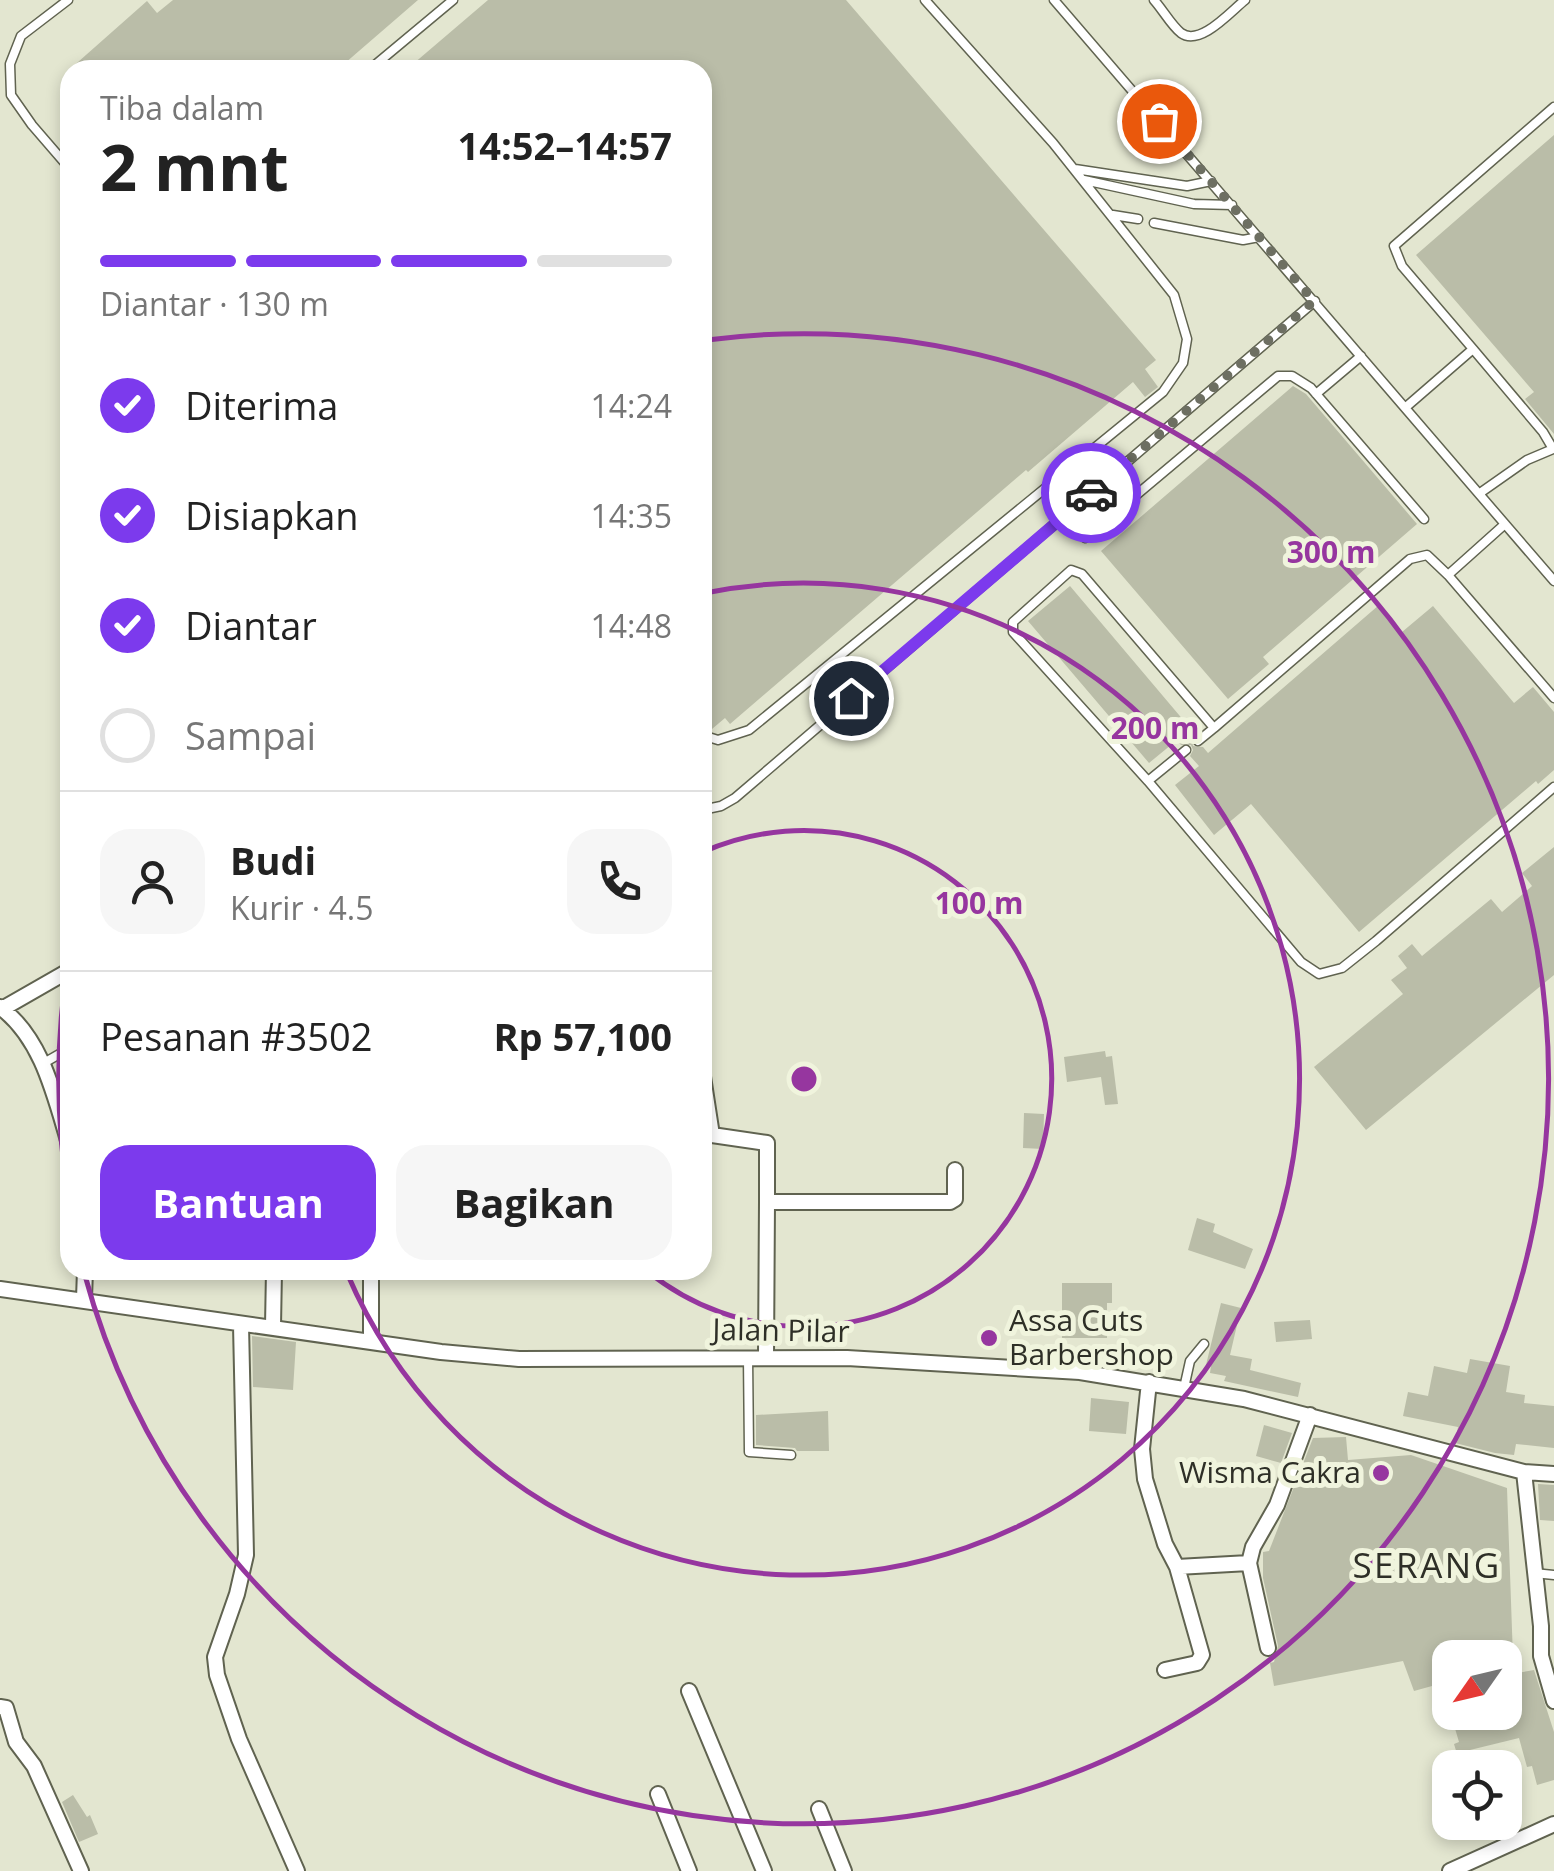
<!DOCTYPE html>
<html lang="id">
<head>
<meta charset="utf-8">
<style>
	body { margin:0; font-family:"Open Sans",sans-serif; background:#f6f6f6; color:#222; height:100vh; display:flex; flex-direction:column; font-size:38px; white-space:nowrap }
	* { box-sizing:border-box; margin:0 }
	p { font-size:32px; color:#767676 }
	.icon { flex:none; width:55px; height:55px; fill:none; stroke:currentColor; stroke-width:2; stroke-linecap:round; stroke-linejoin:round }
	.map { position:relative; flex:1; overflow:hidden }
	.details { position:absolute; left:60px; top:60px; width:652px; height:1220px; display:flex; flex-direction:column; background:#fff; border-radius:30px; box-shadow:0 5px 15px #0003 }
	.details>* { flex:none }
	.needle { width:65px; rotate:236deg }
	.fabs { position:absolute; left:1432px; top:1640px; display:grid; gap:20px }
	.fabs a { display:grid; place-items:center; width:90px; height:90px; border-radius:20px; background:#fff; box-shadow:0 5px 15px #0003; font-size:50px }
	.pin { position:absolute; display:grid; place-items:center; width:85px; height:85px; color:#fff; margin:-42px; border:5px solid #fff; border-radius:50%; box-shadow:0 2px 10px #0007 }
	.courier { position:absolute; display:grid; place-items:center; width:100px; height:100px; margin:-50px; border:8px solid #7c3aed; border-radius:50%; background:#fff; color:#222; box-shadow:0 2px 12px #0007 }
	.head em { font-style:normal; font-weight:700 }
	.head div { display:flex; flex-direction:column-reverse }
	.head { display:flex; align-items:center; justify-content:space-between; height:170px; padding:0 40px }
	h1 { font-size:65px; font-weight:700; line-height:75px }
	.bar { display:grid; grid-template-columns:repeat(4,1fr); gap:15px 10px; align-content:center; height:120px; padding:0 40px }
	.bar i { height:12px; border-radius:8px; background:#e0e0e0 }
	.bar .on { background:#7c3aed }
	.bar p { grid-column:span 4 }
	.line { display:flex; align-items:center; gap:25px; padding:0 40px; border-top:2px solid #e0e0e0 }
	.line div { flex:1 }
	.round { display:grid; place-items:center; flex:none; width:105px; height:105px; border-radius:30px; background:#f6f6f6 }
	ol { padding:0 40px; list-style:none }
	li { display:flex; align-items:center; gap:30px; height:110px }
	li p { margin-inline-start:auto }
	li .icon { padding:10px; border-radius:50%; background:#7c3aed; color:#fff; stroke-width:4 }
	li:last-child { color:#767676 }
	li i { width:55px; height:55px; border:5px solid #e0e0e0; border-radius:50% }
	.cta { display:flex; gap:20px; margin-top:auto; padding:20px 40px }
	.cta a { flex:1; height:115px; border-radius:30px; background:#7c3aed; color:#fff; font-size:40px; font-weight:700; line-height:115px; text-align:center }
	.cta a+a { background:#f6f6f6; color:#222 }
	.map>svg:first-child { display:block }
	.building { fill:#babda8 }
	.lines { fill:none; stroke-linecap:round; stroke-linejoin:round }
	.lane-casing { stroke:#606350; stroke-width:11 }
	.street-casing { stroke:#606350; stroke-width:18 }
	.lane { stroke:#fff; stroke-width:8 }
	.street { stroke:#fff; stroke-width:14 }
	.done { stroke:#6d6f62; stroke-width:10; stroke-dasharray:0 18 }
	.route { stroke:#7c3aed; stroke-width:12 }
	.ring { fill:none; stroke:#96369f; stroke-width:5 }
	.poi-dot { fill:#96369f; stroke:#f0f4dd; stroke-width:4 }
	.labels { text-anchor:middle; stroke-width:10; stroke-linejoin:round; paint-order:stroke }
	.poi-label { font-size:30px; fill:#2e2f27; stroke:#f0f4dd; text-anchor:start }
	.street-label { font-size:30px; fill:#2e2f27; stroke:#f0f4dd }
	.quarter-label { font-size:35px; letter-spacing:2.5px; fill:#2e2f27; stroke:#f0f4dd }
	.centre { fill:#96369f; stroke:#f0f4dd; stroke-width:5 }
	.ring-label { font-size:30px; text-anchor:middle; font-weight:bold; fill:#96369f; stroke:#f0f4dd; stroke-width:10; stroke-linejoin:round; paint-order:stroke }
</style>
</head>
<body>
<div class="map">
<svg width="1554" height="1871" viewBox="0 0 1554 1871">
	<rect width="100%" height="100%" fill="#e3e6d0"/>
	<path class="building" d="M173,0H418L337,70H69L147,1L157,13Z
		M488,0H846L1156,360L1145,369L1158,387L1145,397L1133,382L1028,472L1026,470L730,724L725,718L712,729L702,717V70H406Z
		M1554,135V434L1525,399L1534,392L1416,255Z
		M1293,386L1306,394L1417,524L1263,657L1269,664L1228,699L1101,551Z
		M1070,586L1190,728L1193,746L1203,747L1208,753L1379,605L1402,632L1433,606L1514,703L1533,687L1554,712V770L1538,784L1536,781L1359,932L1251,804L1214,835L1175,785L1199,766L1190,756L1193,750L1191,745H1181L1177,740L1149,763L1028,621Z
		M1554,847V975L1366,1130L1314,1067L1403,994L1391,980L1407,968L1398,956L1412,944L1422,956L1491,899L1502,912L1532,886L1522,873Z
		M1105,1051L1106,1057L1112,1056L1118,1104L1105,1105L1101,1077L1067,1082L1064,1057Z
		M1024,1113L1044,1114L1043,1149L1023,1148Z
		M1197,1218L1215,1224L1213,1232L1253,1249L1245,1269L1188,1250Z
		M1062,1283H1112V1303H1107V1338H1062Z
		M1221,1303L1241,1308L1230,1355L1252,1359L1250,1370L1301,1383L1298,1397L1224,1381L1226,1376L1210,1373L1211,1366L1206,1365Z
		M1310,1320L1312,1339L1276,1342L1274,1322Z
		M252,1336L296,1342L293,1390L253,1387Z
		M1470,1359L1510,1366L1506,1392L1525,1395L1524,1403L1554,1406V1448L1516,1444L1514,1455L1495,1453L1455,1443L1458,1427L1403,1416L1408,1392L1428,1396L1434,1366L1467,1373Z
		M1091,1398L1129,1402L1126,1434L1089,1431Z
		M828,1411L829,1451H797L795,1448L756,1445V1415Z
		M1264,1425L1292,1433L1281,1463L1256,1456Z
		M1346,1437L1348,1460L1411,1455L1507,1488L1513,1658H1484V1654L1448,1657L1450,1681L1414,1691L1403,1661L1274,1686L1270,1663L1274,1662L1278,1646L1263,1578V1552L1269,1551L1313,1438Z
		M1538,1484L1554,1485V1521L1540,1520Z
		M1534,1670L1554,1732V1780L1537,1785L1532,1766L1527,1767L1519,1738L1470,1750L1471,1753L1458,1757L1454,1744L1459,1742L1451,1715L1505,1712V1675Z
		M73,1795L87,1817L90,1815L98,1834L79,1842L62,1802Z"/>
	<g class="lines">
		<defs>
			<path id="lane" d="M68,0L21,36L10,64L11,95L32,125L70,169
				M1054,0L1554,581
				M1154,0C1163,10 1171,25 1181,33C1200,47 1231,11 1245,0
				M369,70L453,0
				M1075,169L1187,186L1211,181
				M1084,180L1194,204L1232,205
				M1113,215L1138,219
				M1154,223L1243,240L1259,237
				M1473,349L1402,266L1394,246L1554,107
				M1316,394L1361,356
				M1406,407L1473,349L1543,432L1553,449L1527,460L1480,493
				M1085,538L1278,376H1292L1311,388L1424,519
				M1448,575L1554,698
				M702,735L718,740L749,730L1163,392L1183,363L1187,339L1174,295L1053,143L925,0
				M1198,741L1214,728
				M1186,750L1148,781L1301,962L1319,974L1342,968L1376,941L1554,787
				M1148,781L1013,632V622L1071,570L1082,574L1214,728L1410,559L1427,555L1448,575L1505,524
				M702,810L721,806L735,798L1315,301
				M42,1064L70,1048
				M748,1357L749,1452L791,1455
				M1184,1388L1190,1361L1204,1344
				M1534,1573L1554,1575"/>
			<path id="street" d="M0,1007C43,1039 55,1098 70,1147
				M2,1009L70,970
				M702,1070L712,1135L767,1143V1202
				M0,1289L441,1352L519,1359L847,1358L1080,1372L1244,1399L1524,1472L1554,1474
				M84,1299L85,1270
				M241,1325L246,1555L237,1594L215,1657L217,1675L239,1739L297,1871
				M273,1326L274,1270
				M371,1341V1270
				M766,1356L767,1202H950L955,1199V1170
				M1149,1382L1142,1449L1145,1479L1165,1544L1177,1567L1202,1655L1197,1663L1165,1670
				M1524,1472L1541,1626V1656L1554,1701
				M1249,1563L1268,1648
				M1177,1567L1249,1563L1253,1547L1277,1505L1310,1415
				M689,1691L764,1871
				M0,1707L6,1708L16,1742L34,1766L81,1871
				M658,1794L689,1871
				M819,1809L844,1871
				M1450,1871L1554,1824"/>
		</defs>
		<use href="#lane" class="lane-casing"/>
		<use href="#street" class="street-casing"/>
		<use href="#lane" class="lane"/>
		<use href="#street" class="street"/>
	</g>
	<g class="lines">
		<path class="done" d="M1091,493L1314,301L1159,121"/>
		<path class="route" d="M851,698L1091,493"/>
	</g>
	<g class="ring">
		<path d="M703 852A248 248 0 1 1 646 1270"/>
		<path d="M705 593A496 496 0 1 1 347 1273"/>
		<path d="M69 1202A745 745 0 0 1 69 956M707 340A745 745 0 1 1 84 1272"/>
	</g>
	<g class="poi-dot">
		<circle cx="989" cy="1338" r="10"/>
		<circle cx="1381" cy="1473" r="10"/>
	</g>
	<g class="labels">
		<g class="poi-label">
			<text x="1009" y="1331">Assa Cuts<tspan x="1009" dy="34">Barbershop</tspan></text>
			<text x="1361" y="1483" text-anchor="end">Wisma Cakra</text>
		</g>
		<g class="street-label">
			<text transform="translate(781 1331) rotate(1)" y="10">Jalan Pilar</text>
		</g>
		<g class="quarter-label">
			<text x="1427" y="1578">SERANG</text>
		</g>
	</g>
	<circle cx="804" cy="1079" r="15" class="centre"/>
	<g class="ring-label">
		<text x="1331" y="563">300 m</text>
		<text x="1155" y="739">200 m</text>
		<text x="979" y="914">100 m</text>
	</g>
</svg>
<div class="fabs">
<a><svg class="needle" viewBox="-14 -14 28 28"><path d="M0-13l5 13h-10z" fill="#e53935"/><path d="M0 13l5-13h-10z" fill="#767676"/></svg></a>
<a><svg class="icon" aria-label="locate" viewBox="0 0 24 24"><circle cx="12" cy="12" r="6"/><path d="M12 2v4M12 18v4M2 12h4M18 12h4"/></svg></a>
</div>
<div class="pin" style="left:1159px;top:121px;background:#ea580c"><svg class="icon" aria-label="bag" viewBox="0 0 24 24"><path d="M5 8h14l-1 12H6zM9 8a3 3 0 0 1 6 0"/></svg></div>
<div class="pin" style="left:851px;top:698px;background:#1f2937"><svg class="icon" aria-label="home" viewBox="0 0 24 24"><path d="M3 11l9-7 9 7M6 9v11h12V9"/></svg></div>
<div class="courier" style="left:1091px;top:493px"><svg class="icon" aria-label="car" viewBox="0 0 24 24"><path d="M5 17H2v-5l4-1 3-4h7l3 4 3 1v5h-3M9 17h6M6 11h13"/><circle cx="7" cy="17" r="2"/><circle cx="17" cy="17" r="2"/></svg></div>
<section class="details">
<div class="head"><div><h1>2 mnt</h1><p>Tiba dalam</p></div><em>14:52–14:57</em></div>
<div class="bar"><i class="on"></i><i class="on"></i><i class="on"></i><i></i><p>Diantar · 130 m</p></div>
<ol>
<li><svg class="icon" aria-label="check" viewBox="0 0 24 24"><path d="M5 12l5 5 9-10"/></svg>Diterima<p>14:24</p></li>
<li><svg class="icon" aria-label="check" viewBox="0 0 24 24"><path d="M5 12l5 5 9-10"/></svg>Disiapkan<p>14:35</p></li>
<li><svg class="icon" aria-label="check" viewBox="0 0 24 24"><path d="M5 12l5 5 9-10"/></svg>Diantar<p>14:48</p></li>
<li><i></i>Sampai</li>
</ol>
<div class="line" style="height:180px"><a class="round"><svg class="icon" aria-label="person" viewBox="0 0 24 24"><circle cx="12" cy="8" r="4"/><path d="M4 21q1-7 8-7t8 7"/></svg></a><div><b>Budi</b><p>Kurir · 4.5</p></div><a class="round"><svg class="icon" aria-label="phone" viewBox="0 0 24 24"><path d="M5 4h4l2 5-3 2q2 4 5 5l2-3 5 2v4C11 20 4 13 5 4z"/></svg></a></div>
<div class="line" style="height:130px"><div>Pesanan #3502</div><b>Rp 57,100</b></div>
<div class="cta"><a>Bantuan</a><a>Bagikan</a></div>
</section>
</div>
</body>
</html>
